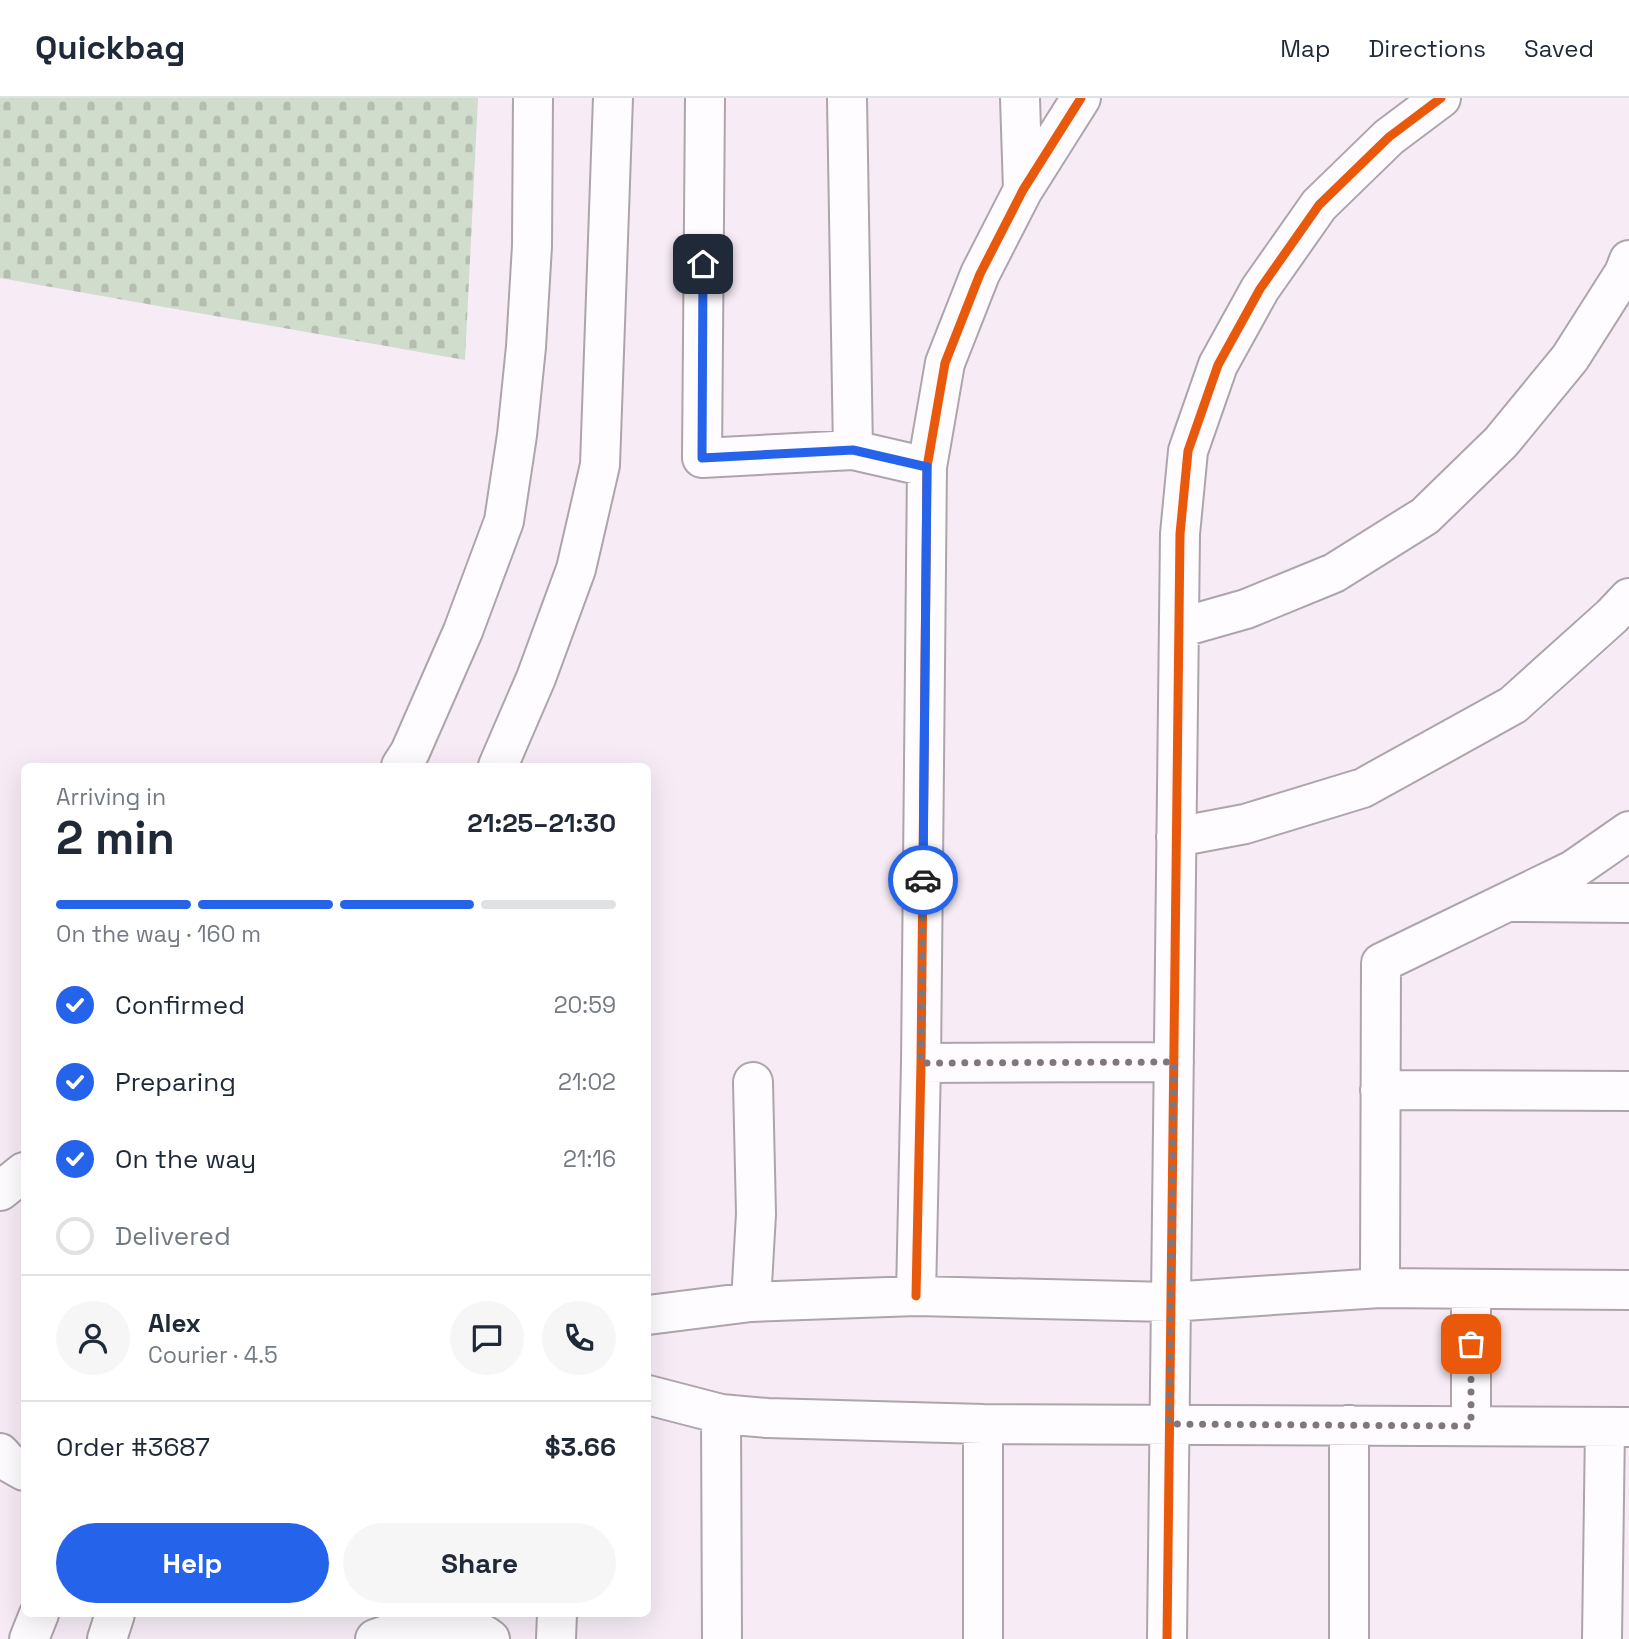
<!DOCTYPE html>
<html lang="en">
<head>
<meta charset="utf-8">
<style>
	body { margin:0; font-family:"Space Grotesk",sans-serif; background:#f6f6f7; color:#1f2937; height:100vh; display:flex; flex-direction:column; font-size:26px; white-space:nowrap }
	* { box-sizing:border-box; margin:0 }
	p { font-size:23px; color:#747a83 }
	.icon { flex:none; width:38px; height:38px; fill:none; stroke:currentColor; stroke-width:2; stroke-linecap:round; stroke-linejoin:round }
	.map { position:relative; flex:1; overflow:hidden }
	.drawer { position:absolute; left:21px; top:665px; width:630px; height:854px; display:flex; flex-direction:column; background:#fff; border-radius:10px; box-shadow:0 7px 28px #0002 }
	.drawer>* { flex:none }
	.pin { position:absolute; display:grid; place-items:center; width:60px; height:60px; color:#fff; margin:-30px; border-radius:14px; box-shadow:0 4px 10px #0006 }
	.courier { position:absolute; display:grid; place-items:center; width:70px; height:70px; margin:-35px; border:5px solid #2563eb; border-radius:50%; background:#fff; color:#222; box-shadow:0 2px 9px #0007 }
	.head em { font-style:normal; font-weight:600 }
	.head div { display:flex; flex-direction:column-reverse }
	.head { display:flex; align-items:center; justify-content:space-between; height:119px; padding:0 35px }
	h1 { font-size:46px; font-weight:600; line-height:52px }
	.bar { display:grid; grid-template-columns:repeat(4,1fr); gap:10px 7px; align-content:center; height:84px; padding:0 35px }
	.bar i { height:9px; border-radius:5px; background:#e0e1e3 }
	.bar .on { background:#2563eb }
	.bar p { grid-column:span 4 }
	.line { display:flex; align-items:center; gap:18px; padding:0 35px; border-top:2px solid #e0e1e3 }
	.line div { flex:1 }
	.round { display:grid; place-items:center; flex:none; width:74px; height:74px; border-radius:37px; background:#f6f6f7 }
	ol { padding:0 35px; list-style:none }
	li { display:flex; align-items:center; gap:21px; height:77px }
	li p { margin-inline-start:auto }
	li .icon { padding:7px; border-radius:50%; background:#2563eb; color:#fff; stroke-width:4 }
	li:last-child { color:#747a83 }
	li i { width:38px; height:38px; border:4px solid #e0e1e3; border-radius:50% }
	.primary-button { display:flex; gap:14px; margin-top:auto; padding:14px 35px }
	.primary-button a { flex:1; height:80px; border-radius:42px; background:#2563eb; color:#fff; font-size:28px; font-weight:600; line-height:80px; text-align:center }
	.primary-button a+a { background:#f6f6f7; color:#1f2937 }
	header { display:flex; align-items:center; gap:42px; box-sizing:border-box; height:98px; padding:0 35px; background:#fff; border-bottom:2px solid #e0e1e3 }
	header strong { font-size:33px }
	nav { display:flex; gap:38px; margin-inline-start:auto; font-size:24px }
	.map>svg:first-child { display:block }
	.cemetery { fill:url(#cemetery-stones) }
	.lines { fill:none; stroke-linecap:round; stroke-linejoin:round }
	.minor-casing { stroke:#ada4ac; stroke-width:42 }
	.minor { stroke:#fefcfe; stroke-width:38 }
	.cycleway-casing { stroke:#fefafe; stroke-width:13 }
	.cycleway { stroke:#e8590c; stroke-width:9 }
	.done { stroke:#7f767e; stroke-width:7; stroke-dasharray:0 12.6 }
	.route { stroke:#2563eb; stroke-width:9 }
</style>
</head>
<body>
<header>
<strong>Quickbag</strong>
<nav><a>Map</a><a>Directions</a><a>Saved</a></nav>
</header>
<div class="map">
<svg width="1629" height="1541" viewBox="0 0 1629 1541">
	<defs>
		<pattern id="cemetery-stones" width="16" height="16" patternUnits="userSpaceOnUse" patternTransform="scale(1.75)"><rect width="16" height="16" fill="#d0dccc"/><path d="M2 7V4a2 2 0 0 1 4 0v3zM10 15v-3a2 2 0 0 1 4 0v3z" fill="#b4bdb0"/></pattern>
	</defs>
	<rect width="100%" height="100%" fill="#f7ecf6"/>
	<path class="cemetery" d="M0,0H478L465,262L0,180Z"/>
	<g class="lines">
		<defs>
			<path id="minor" d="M705,0L702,360L853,352L927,369
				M847,0L853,352
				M1020,0L1023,92
				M1179,530L1246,511L1334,475L1425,418L1501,344L1570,260L1624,175L1629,162
				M401,668L410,654L463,533L504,423L517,337L526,249L532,148L533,0
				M498,668L536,580L576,471L600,367L613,0
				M1176,739L1245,726L1363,690L1513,607L1612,518L1629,500
				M1515,804L1629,805
				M921,965L1174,964
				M1380,992L1629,993
				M0,1093L24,1074
				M1380,1190L1381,865L1573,772L1629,733
				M1471,1191V1328
				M916,1198L921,965L927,369L945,265L980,176L1023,92L1081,0
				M751,1204L756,1116L753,984
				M648,1217L751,1204L916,1198L1169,1204L1380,1190L1629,1192
				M648,1297L721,1316L767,1320L983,1326L1629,1329
				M721,1316L722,1541
				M0,1355L8,1364L24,1373
				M29,1541L39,1516
				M107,1541L115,1516
				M375,1541C405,1529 463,1519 490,1541
				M556,1541L557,1516
				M983,1541V1326
				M1167,1541L1180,436L1188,353L1218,267L1260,191L1319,107L1389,39L1441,0
				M1349,1541V1327
				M1602,1541L1605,1329"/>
		</defs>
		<use href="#minor" class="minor-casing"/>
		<use href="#minor" class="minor"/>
		<defs>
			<path id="cycleway" d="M916,1198L921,965L927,369L945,265L980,176L1023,92L1081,0
				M1167,1541L1180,436L1188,353L1218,267L1260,191L1319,107L1389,39L1441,0"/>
		</defs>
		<use href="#cycleway" class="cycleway-casing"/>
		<use href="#cycleway" class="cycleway"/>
	</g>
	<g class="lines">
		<path class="done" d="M923,782L921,965L1174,964L1169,1326L1471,1328V1246"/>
		<path class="route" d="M703,166L702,360L853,352L927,369L923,782"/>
	</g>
</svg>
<div class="pin" style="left:1471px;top:1246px;background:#ea580c"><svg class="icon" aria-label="bag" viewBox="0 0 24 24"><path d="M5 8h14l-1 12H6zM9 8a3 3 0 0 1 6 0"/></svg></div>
<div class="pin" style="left:703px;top:166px;background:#1f2937"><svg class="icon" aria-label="home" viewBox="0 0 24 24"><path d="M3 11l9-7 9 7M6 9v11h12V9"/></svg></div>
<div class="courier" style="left:923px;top:782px"><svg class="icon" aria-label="car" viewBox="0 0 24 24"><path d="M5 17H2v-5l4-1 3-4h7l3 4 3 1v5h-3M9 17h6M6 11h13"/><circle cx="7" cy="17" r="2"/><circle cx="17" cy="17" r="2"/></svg></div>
<section class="drawer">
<div class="head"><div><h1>2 min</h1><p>Arriving in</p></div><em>21:25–21:30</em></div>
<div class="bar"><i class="on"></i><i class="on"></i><i class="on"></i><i></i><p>On the way · 160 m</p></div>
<ol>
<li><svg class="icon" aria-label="check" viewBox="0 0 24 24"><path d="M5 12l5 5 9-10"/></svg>Confirmed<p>20:59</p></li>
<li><svg class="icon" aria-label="check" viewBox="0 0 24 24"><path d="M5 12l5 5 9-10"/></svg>Preparing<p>21:02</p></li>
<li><svg class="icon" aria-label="check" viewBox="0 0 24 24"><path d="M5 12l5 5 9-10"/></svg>On the way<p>21:16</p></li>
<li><i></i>Delivered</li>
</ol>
<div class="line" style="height:126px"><a class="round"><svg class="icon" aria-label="person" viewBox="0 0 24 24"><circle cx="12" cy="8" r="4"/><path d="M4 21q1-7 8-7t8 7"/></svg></a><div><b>Alex</b><p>Courier · 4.5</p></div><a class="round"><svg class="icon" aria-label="chat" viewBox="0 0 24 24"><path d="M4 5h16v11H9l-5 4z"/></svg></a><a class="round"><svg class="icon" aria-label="phone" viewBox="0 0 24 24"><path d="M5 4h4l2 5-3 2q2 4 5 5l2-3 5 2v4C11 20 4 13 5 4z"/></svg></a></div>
<div class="line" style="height:91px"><div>Order #3687</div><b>$3.66</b></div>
<div class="primary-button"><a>Help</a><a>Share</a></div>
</section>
</div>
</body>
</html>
